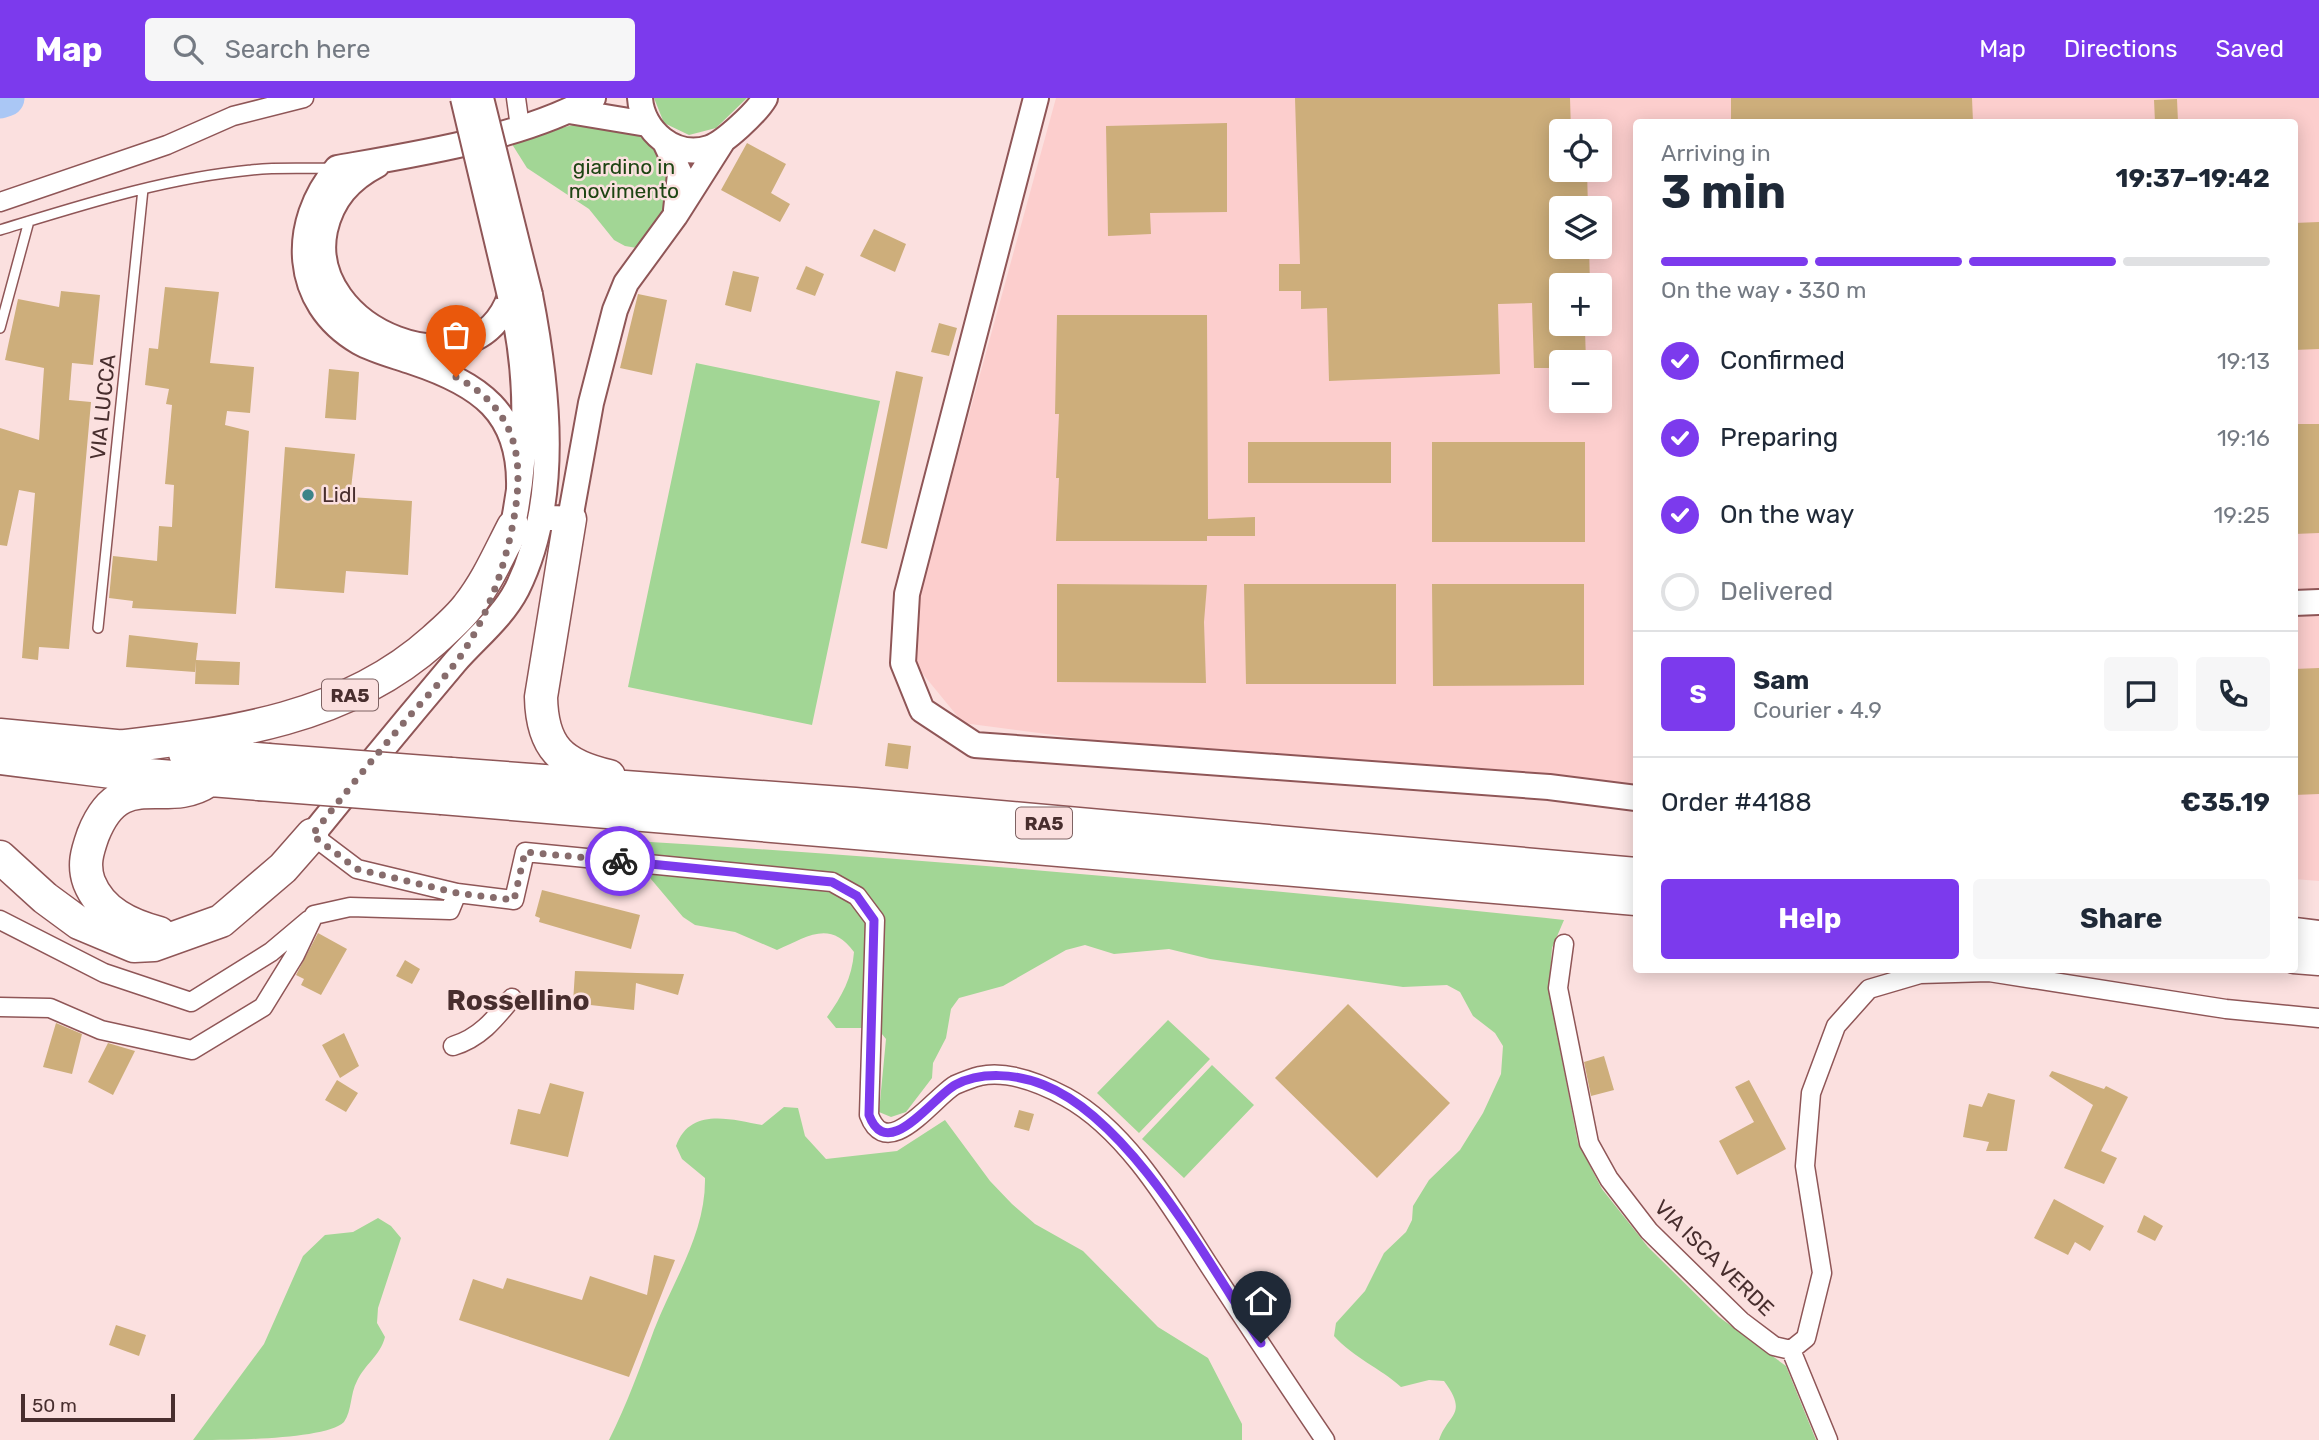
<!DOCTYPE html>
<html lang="en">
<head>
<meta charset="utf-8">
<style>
	body { margin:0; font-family:Rubik,sans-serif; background:#f6f6f7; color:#1f2937; height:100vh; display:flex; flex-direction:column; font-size:26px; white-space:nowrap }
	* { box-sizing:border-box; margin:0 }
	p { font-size:23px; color:#747a83 }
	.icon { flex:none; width:38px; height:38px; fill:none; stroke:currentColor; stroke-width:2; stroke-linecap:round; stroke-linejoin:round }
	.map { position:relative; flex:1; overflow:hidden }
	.sheet { position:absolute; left:1633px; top:21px; width:665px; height:854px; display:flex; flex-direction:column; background:#fff; border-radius:7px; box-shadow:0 4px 18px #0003 }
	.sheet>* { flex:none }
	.buttons { position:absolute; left:1549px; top:21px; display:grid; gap:14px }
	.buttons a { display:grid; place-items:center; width:63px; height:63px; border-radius:7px; background:#fff; box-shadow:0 4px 18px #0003; font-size:35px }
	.scale { position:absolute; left:21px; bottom:18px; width:154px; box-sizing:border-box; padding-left:7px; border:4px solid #482e2e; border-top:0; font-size:19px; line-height:24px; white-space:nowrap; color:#482e2e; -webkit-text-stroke:5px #fbe0df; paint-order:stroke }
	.pin { position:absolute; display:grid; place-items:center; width:60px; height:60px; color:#fff; margin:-72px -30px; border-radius:50% 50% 50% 0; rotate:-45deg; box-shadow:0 0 7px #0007 }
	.pin .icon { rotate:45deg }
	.courier { position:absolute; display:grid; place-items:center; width:70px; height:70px; margin:-35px; border:5px solid #7c3aed; border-radius:50%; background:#fff; color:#222; box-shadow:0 2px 9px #0007 }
	.overview em { font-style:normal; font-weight:700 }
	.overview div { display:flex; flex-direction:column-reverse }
	.overview { display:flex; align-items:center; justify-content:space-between; height:119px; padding:0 28px }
	h1 { font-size:46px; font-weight:700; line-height:52px }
	.bar { display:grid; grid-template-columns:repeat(4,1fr); gap:10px 7px; align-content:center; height:84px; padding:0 28px }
	.bar i { height:9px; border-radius:5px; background:#e0e1e3 }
	.bar .selected { background:#7c3aed }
	.bar p { grid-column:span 4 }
	.line { display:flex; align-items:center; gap:18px; padding:0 28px; border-top:2px solid #e0e1e3 }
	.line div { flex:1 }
	.round { display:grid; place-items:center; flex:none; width:74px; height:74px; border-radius:7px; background:#f6f6f7 }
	ol { padding:0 28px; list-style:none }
	li { display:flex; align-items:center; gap:21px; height:77px }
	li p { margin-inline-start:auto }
	li .icon { padding:7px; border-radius:50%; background:#7c3aed; color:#fff; stroke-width:4 }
	li:last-child { color:#747a83 }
	li i { width:38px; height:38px; border:4px solid #e0e1e3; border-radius:50% }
	.primary-button { display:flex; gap:14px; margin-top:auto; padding:14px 28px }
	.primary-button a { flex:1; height:80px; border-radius:7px; background:#7c3aed; color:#fff; font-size:28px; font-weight:700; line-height:80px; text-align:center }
	.primary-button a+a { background:#f6f6f7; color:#1f2937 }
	header { display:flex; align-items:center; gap:42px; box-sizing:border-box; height:98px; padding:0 35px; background:#7c3aed; color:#fff }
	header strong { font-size:33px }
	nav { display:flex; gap:38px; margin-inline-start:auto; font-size:24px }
	.search { width:490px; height:63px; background:#f6f6f7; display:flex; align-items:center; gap:18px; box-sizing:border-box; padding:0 24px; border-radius:7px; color:#747a83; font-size:26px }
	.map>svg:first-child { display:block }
	.built { fill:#fccecd; fill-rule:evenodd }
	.green { fill:#a2d695 }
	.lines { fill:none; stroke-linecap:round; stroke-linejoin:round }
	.river { stroke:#aac7f5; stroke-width:37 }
	.building { fill:#cdae7b }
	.lane-casing { stroke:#8f5657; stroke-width:12 }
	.street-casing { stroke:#8f5657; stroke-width:21 }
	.secondary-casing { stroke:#8f5657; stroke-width:28 }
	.highway-casing { stroke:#8f5657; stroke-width:35 }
	.lane { stroke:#fff; stroke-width:9 }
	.street { stroke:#fff; stroke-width:18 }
	.secondary { stroke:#fff; stroke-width:24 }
	.highway { stroke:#fff; stroke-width:32 }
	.secondary-bridge-casing { stroke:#8f5657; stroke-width:28; stroke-linecap:butt }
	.highway-bridge-casing { stroke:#8f5657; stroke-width:35; stroke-linecap:butt }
	.secondary-bridge { stroke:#fff; stroke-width:24 }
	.highway-bridge { stroke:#fff; stroke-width:32 }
	.done { stroke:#876c6c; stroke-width:7; stroke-dasharray:0 12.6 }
	.route { stroke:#7c3aed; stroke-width:9 }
	.poi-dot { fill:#3c8488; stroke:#fbe0df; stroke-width:2.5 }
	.labels { text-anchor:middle; stroke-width:5; stroke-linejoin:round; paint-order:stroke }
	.shield { fill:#fbe0df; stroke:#7e6363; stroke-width:2 }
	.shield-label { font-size:19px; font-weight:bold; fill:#482e2e }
	.park-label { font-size:21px; fill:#1e4513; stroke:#fbe0df }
	.street-label { font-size:21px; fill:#482e2e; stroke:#fbe0df }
	.poi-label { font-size:21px; fill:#482e2e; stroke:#fbe0df; text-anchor:start }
	.district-label { font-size:28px; font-weight:bold; fill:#482e2e; stroke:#fbe0df }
</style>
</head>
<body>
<header>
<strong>Map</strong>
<div class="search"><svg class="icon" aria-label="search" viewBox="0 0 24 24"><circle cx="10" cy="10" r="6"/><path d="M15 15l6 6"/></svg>Search here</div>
<nav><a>Map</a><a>Directions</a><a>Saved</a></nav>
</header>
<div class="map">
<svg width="2319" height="1342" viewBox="0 0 2319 1342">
	<rect width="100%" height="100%" fill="#fbe0df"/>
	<path class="built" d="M1056,0H2319V783L2294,781V24H1636V713L963,625L904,553ZM1561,33H1600V72H1561ZM1561,110H1600V149H1561ZM1561,187H1600V226H1561ZM1561,264H1600V303H1561Z"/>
	<path class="green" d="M654,0H747L716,30L689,37L664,25Z
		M581,25C629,32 640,29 670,70L666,114L637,150L625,148L614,142L589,111L527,70L510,43Z
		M696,265L880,303L812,627L628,589Z
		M618,742C934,761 1249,789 1564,822L1552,850L1549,894L1578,1045L1602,1091L1648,1149L1719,1219L1786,1268L1816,1342H1439C1448,1315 1469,1317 1444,1283L1429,1282L1401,1289C1380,1270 1354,1260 1334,1238L1336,1225L1365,1193L1384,1155L1406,1134L1412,1122L1413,1108L1429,1082L1460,1052L1483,1015L1501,976L1503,948L1495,935L1473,918L1460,894L1447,887L1403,889L1210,861L1169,851L1114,856L1085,847L1066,852L1003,888L959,900L951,911L946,940L933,965L932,980L906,1014L891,1019L879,1014L886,941L877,930H836L827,919C842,898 852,880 854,854C830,821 807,839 777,852L735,834L695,827L683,819Z
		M1168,922L1210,961L1139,1035L1097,995Z
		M1212,967L1254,1007L1184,1080L1142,1041Z
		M784,1009L798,1010L805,1038L826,1061L897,1053L945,1022L990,1083L1012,1106L1035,1126L1083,1153L1158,1229L1208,1260L1242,1326V1342H609C627,1306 640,1270 654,1232C673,1183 706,1135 705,1080L682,1061L676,1048C690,1009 730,1021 762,1027Z
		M378,1120L391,1128L401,1140L378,1210L377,1225L385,1239C380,1258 365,1266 357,1283C350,1296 352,1313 344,1324C326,1342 226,1342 193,1342L264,1246L303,1158L325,1137L353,1134Z"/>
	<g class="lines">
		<path class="river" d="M0,2L6,0"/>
	</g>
	<path class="building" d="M1295,0H1570L1571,33H1561V72H1587L1588,110H1561V149H1589L1590,187H1561V232H1585L1586,264H1561V270H1534L1532,205L1498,206L1500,276L1329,283L1327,210L1301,211V193H1279V166H1300Z
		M1731,0H1972L1973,24H1731Z
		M2177,1L2178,24H2155L2154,2Z
		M1227,25V114L1150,115L1151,136L1108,138L1106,28Z
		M747,45L786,66L771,95L790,106L780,124L721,92Z
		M2319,124V251L2294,252V125Z
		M874,131L906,146L895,174L860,158Z
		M806,168L824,176L815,198L796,191Z
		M733,173L759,179L751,214L725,207Z
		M165,189L219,194L210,265L254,269L250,315L227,313L225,327L249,333L236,516L132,510L133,503L109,500L113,458L157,463L159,428L172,429L174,387L165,386L172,307L166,306L169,291L145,287L149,250L158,251Z
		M61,193L100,197L93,267L72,265L69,302L91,304L69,551L39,549L38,562L22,560L35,395L19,392L7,448L0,447V330L39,342L44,270L5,262L18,201L59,209Z
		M638,196L667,202L652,277L620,270Z
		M1057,217H1207L1208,421L1255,419V438H1207V443H1056L1059,380H1056L1059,316H1055Z
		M939,225L957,230L949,258L931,254Z
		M329,271L359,274L356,322L325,320Z
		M896,273L923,279L887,451L861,445Z
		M2294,326H2319V435L2294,436Z
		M1248,344H1391V385H1248Z
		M1432,344H1585V444H1432Z
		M285,349L355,356L350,399L412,403L408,477L346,473L344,495L275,490Z
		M1057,486L1207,487L1204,524L1206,585L1057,584Z
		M1244,486H1396V586H1246Z
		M1432,486H1584V587L1433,588Z
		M129,537L198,545L196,562L240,564L239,587L195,586L196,563L195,574L126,569Z
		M2319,570V696L2294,697V571Z
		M888,645L911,648L908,671L885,668Z
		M542,792L640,817L631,851L539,824L540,820L535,818Z
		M318,835L347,851L321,897L301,887L304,881L296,877Z
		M405,862L420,871L412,886L396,878Z
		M575,873L637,875L684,876L678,897L636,885L634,912L573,905Z
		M1348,906L1450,1005L1377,1080L1275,980Z
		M56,925L82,936L72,976L43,969Z
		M344,935L359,968L340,980L322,947Z
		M108,945L135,953L113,997L88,984Z
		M1604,958L1614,992L1591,998L1584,964Z
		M2052,973L2104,991L2106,988L2128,999L2101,1053L2117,1060L2104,1086L2064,1070L2093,1007L2049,978Z
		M337,982L358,995L346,1014L325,1002Z
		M1749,982L1786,1051L1737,1077L1719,1043L1754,1024L1735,989Z
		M550,985L584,994L568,1059L510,1046L518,1011L540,1016Z
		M1988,995L2015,1002L2007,1053H1986L1989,1044L1963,1039L1969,1006L1982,1009Z
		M1019,1012L1034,1016L1029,1033L1014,1029Z
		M2054,1101L2104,1128L2090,1153L2075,1144L2068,1157L2034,1140Z
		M2144,1117L2163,1128L2155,1143L2137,1134Z
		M654,1157L675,1162L629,1279L459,1222L473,1181L503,1191L507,1180L582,1202L590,1178L647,1197Z
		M116,1227L146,1237L139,1258L109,1247Z"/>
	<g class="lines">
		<defs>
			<path id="lane" d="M0,132C82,107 165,80 251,72C277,69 305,71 332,70
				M0,230L29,123
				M98,530L143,91"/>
			<path id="street" d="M516,0L520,29
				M0,104L167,47L233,18L304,0
				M312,737L357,771L457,795L514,802L525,754L832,784L857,798L875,822L869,1017C887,1066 934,999 955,987C962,984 972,980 980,978C1009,972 1042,986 1066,999C1128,1033 1173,1112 1210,1169C1248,1227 1286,1285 1325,1342
				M0,822L104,875L191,904L271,854L309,822
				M1564,846L1558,890L1589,1045L1609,1081L1649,1133L1741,1223L1774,1248L1791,1252L1806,1240L1822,1175L1805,1068L1811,995L1836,928L1869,891L1920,876L1989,874L2226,911L2319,920
				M0,909L50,910L101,932L192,952L263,909L295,857L314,817L350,809L450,812L457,795
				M453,948C480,940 495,921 512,900
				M1791,1252L1828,1342"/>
			<path id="secondary" d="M640,0C642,33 675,61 709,50C724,45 757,14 765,0
				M1036,0L907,496L903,565L922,612L975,647L1549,689L1636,700
				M569,13L647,26
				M665,44L680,76L676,112
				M377,67C350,81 332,101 325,132C304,232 475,300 510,198
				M519,390C521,314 479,286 413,264C396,258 375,253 359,244C292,205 290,125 337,70C417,56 522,40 593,0
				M552,420L570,421L591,305L615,212L626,185L675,118L722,44
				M509,446C528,363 531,281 510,198
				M2294,505L2319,504
				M312,737C359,679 407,621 455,564C476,540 502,520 517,491C561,403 548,290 530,197"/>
			<path id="highway" d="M570,421L541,599C542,649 561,667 609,678
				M0,637L137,650
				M117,649C230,636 346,621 434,542C446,531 459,520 468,508C487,484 499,456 513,429
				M185,655L268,662
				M0,660L112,674L259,686
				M451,676L855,706L1636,776
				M442,700L1636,801
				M0,759L45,800L79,825L134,848L154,847L221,823L283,770L312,737
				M159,835C129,827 101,814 89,784C83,767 87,754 93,737C121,666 165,712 208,683
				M2294,836L2319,839
				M2294,859L2319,861"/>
		</defs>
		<use href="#lane" class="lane-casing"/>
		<use href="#street" class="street-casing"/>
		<use href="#secondary" class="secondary-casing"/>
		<use href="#highway" class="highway-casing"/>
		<use href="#lane" class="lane"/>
		<use href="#street" class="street"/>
		<use href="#secondary" class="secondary"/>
		<use href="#highway" class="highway"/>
		<defs>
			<path id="secondary-bridge" d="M463,0L510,198
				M481,0L530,197"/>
			<path id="highway-bridge" d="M268,662L451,676
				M259,686L442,700"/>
		</defs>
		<use href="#secondary-bridge" class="secondary-bridge-casing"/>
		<use href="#highway-bridge" class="highway-bridge-casing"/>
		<use href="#secondary-bridge" class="secondary-bridge"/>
		<use href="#highway-bridge" class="highway-bridge"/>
	</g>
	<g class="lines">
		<path class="done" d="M456,279C526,316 525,375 509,444C499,485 485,521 462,556C446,579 425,600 407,621C374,659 343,698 312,737L357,771L457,795L514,802L525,754L620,763"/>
		<path class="route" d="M620,763L832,784L857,798L874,822L869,1017C887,1066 933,999 955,987C981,973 1017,976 1044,987C1132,1022 1210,1168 1261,1245"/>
	</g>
	<circle class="poi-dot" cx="308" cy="397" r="7"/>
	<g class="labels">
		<g class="shield">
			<rect x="322" y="581.5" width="56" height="31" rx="5"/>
			<rect x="1016" y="709.5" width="56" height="31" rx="5"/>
		</g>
		<g class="shield-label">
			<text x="350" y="604">RA5</text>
			<text x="1044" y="732">RA5</text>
		</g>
		<g class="park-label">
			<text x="624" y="76">giardino in<tspan x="624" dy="24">movimento</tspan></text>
		</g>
		<g class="street-label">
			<text transform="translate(103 309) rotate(-84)" y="7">VIA LUCCA</text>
			<text transform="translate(1714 1160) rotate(44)" y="7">VIA ISCA VERDE</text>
		</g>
		<g class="poi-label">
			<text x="322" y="404">Lidl</text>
		</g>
		<g class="district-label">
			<text x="518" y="912">Rossellino</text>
		</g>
	</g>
</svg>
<div class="buttons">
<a><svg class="icon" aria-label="locate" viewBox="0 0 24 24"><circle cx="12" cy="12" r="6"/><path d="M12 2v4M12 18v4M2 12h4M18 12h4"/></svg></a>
<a><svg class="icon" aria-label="layers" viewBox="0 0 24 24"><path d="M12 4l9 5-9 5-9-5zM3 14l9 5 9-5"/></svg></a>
<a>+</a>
<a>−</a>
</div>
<div class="scale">50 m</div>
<div class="pin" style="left:456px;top:279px;background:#ea580c"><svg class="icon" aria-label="bag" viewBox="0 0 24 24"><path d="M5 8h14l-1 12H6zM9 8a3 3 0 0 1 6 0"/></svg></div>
<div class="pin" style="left:1261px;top:1245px;background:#1f2937"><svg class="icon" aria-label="home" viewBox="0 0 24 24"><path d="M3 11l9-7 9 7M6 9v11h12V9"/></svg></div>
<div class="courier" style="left:620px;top:763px"><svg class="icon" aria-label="bike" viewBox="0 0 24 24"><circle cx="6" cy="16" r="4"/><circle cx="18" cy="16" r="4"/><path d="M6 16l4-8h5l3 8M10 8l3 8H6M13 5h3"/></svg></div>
<section class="sheet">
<div class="overview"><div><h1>3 min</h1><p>Arriving in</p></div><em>19:37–19:42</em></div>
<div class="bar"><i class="selected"></i><i class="selected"></i><i class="selected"></i><i></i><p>On the way · 330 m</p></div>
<ol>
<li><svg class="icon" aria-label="check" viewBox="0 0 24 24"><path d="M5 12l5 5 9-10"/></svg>Confirmed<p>19:13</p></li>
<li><svg class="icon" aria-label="check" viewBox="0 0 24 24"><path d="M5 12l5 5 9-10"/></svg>Preparing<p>19:16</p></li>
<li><svg class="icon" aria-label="check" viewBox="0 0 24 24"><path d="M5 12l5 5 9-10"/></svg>On the way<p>19:25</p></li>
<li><i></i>Delivered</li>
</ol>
<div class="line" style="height:126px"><b class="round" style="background:#7c3aed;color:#fff">S</b><div><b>Sam</b><p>Courier · 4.9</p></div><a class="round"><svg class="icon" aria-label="chat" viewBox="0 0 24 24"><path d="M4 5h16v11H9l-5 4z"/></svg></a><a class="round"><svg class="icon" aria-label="phone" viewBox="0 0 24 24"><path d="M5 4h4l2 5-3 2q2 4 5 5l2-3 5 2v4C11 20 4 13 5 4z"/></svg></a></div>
<div class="line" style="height:91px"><div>Order #4188</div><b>€35.19</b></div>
<div class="primary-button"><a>Help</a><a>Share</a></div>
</section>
</div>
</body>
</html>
